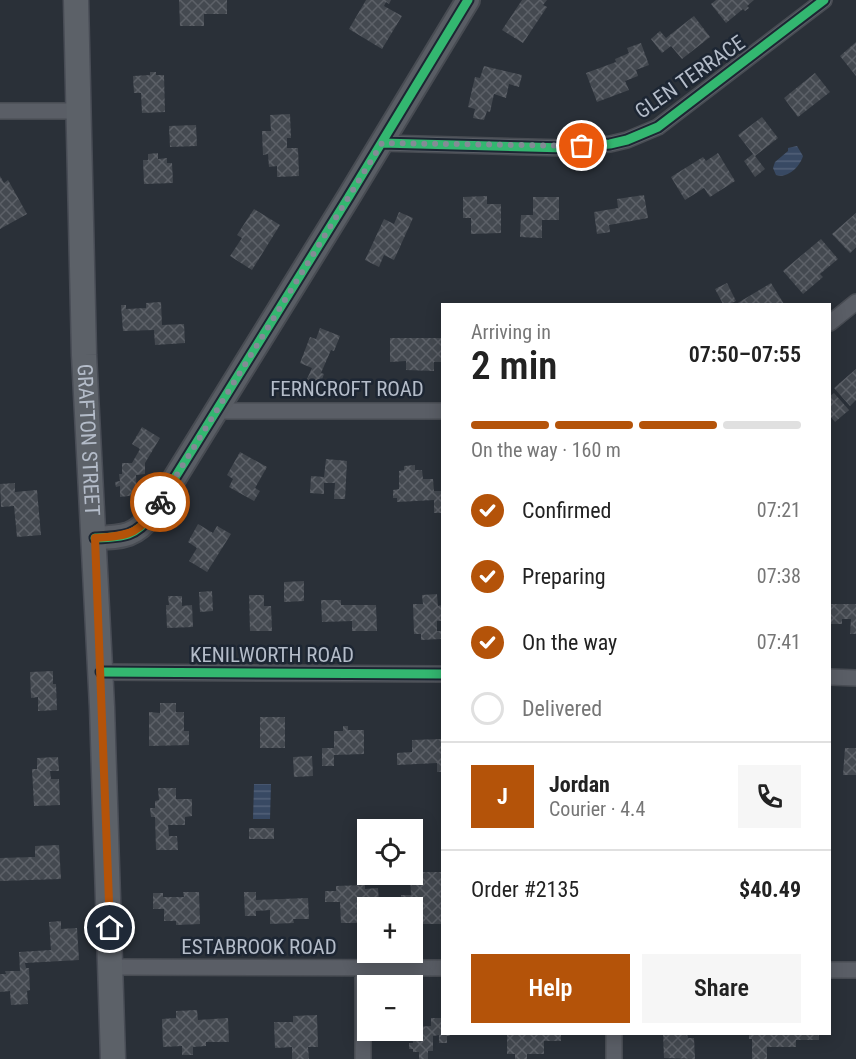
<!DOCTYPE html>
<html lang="en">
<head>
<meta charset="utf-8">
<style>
	body { margin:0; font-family:"Roboto Condensed",sans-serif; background:#f6f6f6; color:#222; height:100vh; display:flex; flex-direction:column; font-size:22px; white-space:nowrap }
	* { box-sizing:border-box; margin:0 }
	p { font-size:20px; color:#767676 }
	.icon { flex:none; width:33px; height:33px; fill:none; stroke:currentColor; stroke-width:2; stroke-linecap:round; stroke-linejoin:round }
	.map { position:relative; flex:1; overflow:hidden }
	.drawer { position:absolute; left:441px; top:303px; width:390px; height:732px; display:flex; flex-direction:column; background:#fff; border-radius:0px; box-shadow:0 3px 15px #0003 }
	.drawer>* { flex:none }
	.fabs { position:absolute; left:357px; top:819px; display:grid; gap:12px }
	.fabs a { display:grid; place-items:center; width:66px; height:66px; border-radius:0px; background:#fff; box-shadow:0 3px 15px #0003; font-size:30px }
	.pin { position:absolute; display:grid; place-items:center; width:51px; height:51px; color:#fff; margin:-26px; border:3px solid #fff; border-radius:50%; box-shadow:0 2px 6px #0007 }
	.courier { position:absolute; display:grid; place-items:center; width:60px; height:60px; margin:-30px; border:4px solid #b45309; border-radius:50%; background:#fff; color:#222; box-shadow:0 2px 8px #0007 }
	.headline em { font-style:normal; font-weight:600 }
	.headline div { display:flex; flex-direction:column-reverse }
	.headline { display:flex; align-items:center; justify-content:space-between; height:102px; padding:0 30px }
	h1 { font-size:39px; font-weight:600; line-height:45px }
	.bar { display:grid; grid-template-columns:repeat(4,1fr); gap:9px 6px; align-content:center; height:72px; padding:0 30px }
	.bar i { height:8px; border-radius:4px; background:#e0e0e0 }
	.bar .current { background:#b45309 }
	.bar p { grid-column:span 4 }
	.line { display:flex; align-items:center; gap:15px; padding:0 30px; border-top:2px solid #e0e0e0 }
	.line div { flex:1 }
	.round { display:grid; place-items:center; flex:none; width:63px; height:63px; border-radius:0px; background:#f6f6f6 }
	ol { padding:0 30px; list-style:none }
	li { display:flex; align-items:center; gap:18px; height:66px }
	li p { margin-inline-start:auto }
	li .icon { padding:6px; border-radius:50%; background:#b45309; color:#fff; stroke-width:4 }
	li:last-child { color:#767676 }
	li i { width:33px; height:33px; border:3px solid #e0e0e0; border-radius:50% }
	.cta { display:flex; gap:12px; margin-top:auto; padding:12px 30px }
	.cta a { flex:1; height:69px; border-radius:0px; background:#b45309; color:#fff; font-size:24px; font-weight:600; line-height:69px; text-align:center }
	.cta a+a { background:#f6f6f6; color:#222 }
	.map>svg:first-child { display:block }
	.water { fill:url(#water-rules) }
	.building { fill:url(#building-cross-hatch) }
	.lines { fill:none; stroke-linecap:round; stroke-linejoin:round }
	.street-casing { stroke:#484c53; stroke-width:18 }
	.secondary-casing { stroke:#484c53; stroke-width:26 }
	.primary-casing { stroke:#484c55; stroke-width:27 }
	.street { stroke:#5a5e66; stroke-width:15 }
	.secondary { stroke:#595d64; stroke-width:22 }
	.primary { stroke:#5c6168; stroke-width:24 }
	.cycleway-casing { stroke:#1d2633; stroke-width:13 }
	.cycleway { stroke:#33b770; stroke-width:9 }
	.done { stroke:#848b96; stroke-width:6; stroke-dasharray:0 10.8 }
	.route { stroke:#b45309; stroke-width:8 }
	.labels { text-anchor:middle; stroke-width:5; stroke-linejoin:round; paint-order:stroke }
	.street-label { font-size:21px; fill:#b4bcc9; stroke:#1d2633 }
</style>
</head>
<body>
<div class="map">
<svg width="856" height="1059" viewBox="0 0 856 1059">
	<defs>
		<pattern id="water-rules" width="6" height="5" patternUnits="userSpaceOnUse" patternTransform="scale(1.5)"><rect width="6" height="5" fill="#384963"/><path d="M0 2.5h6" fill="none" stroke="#526178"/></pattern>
		<pattern id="building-cross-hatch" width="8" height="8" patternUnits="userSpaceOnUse" patternTransform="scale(1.5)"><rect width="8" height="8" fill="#444950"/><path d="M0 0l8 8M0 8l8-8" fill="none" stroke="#5d6168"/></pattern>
	</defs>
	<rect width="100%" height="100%" fill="#2a3038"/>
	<path class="water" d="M797,146L803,156C800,167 787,179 776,175L773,168L775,162L788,151V148Z
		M254,784H271L270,819H253Z"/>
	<path class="building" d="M179,0H227V14H204V26H180Z
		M366,0H391L389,4L386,2L384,6L402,16L382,49L349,29Z
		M522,0H547L543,5L547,7L523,43L502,30Z
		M716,0H754L747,6L749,8L745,11L743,9L726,23L711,4Z
		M694,16L710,37L682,59L671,46L662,53L651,39L660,31L666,38Z
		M856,42V76L840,56Z
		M641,43L649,65L636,70L638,76L625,81L629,90L597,102L586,73L616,62L615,59L629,53L627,48Z
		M484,66L522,75L519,87L509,84L506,98L494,94L490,112L487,111L484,120L473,118L475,109L468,107L475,77L480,78Z
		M150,72H156V75H164L165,112L142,113L141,93H134L133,76L150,75Z
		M815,73L830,92L798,117L784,98Z
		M290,114L291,138H287V148H298L299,176L277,177V166L269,167L268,154L263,155L262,131H271L270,115Z
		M762,117L778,138L755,156L765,169L755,177L744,161L753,154L738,135Z
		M196,125L197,146L170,147L169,126Z
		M158,153V159L167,158V163H172L173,183L144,184L143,160H148V154Z
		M718,153L735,181L710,197L704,188L685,200L671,177L703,157L706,161Z
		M0,176L4,183L8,180L27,214L0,229Z
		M644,195L648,218L609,225L610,232L597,234L594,212L618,208L617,199Z
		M487,196V204H501V233L471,234V218H463V197Z
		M533,197H559V220H542V238L520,237L521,215H533Z
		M254,209L280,225L252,270L230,256L242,238L237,235Z
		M399,212L413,218L394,260L384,255L379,267L365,260L384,219L394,224Z
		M856,213V247L850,253L832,234Z
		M821,239L838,259L820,274L823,277L803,294L783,271Z
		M727,283L736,301L730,304H723L715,289Z
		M771,283L784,304H736Z
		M161,302L162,325L184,324L185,343L155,345L154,330L123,331L121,305H126V309L146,308V303Z
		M320,328L340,336L334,351L331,350L321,373L324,374L320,385L307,379L312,368L300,363L310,337L316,339Z
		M390,338H442V362H434V371L406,370V361L390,362Z
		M856,369V400L850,406L834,388Z
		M834,393L849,410L835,422L830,416V396Z
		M142,427L160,438L145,463V474L136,475L137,495L120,497V486L116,487L115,482L120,481L119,474H122V463H132L140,449L132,444Z
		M240,452L267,467L255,488L260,491L254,501L229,487L233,479L227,475Z
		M326,459L347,461L345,499H334L335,483H324V494L310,493L311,476L324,477Z
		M415,465V470H422L423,479H433L434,491H442V513H434V500L397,502V498H393V490L399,489V471L404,470V466Z
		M15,483V492L37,490L41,535L17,537L14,506L1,507L0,484Z
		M198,524L213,533L217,526L231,534L207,572L189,561L197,548L188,542Z
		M304,581V601L284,602V582Z
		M212,591L213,611L200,612L199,592Z
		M437,594L438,606L442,605V621H437V631H441V639L421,640V634H414L413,604H423L422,595Z
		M249,595H264V606H271L272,631H250Z
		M168,596H182V606L192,605L193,627L167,628L166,605H169Z
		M321,600H341V605H376L377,631H352V621L322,622Z
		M830,604H856V634H850L851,619H842V624H830Z
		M53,671V684H56L57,710L38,711V697L31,698L30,672Z
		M160,703H176V712H184V731H189V745L149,746V712L160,713Z
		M260,717H285V748H260Z
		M343,726H348V730H364V754L334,755V766H322V748H334V731H343Z
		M442,739V772H437V763L397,765V753L412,752V740Z
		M845,748H856V775H843Z
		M312,756L313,776L294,777L293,757Z
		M58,757L59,771H50L51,779H59L60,805L34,806L32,769H37V758Z
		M158,788H176V799H192V816L185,817V825H168L169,836H177L178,850H156L155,817H151L150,808H155V801L159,800Z
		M249,828H274V839H249Z
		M59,845L61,879L0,881V858L35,857V846Z
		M412,872H442L441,924H412V908H401V895H411L410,874H412Z
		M365,885V889L378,888L379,904H366L367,923H341L340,902H325V891H336V886Z
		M183,892H199L200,924L176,925V921H164V909H153V893H163V897H184Z
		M244,892H256V900L308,898L309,919H293L294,923L270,924V910L256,911V916H245Z
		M61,921V929L77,928L79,960L25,963L26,968H29L30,990L27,991L28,1004L11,1005L10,991L0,992V974H6L5,971H20L19,952L51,950L49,922Z
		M197,1010L198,1020L228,1018L229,1042H206V1046L193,1047V1055H182V1046L163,1047L162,1019L176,1018V1011Z
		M317,1015L318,1047H308L309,1059H292V1047L275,1048L274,1022H293V1016Z
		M431,1018H442V1034H450V1036H447V1043H439V1035L433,1036V1051H428V1059H419V1052H413V1049H409V1043H413L412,1033H409V1030H412V1027L431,1026Z
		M521,1034H561V1041H544V1054H527V1059H515V1054H507V1035Z
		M663,1034H687L688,1038H694L695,1059L664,1058Z
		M749,1034H819V1040H796V1047H767V1059H752V1039H749Z"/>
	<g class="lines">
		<defs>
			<path id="street" d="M0,111H78
				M382,143L566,148L610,144L627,140L658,127L824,0
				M830,323L856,302
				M215,411H442
				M101,672L442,674
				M830,677L856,678
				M111,967L442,968
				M830,970H856
				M614,1034V1059
				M363,1059V968"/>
			<path id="secondary" d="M95,538C123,537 136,537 153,513L348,198L468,0"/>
			<g id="primary">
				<path id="s1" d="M76,0L84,355L102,707L113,1059"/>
			</g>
		</defs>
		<use href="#street" class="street-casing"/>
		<use href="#secondary" class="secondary-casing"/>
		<use href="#primary" class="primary-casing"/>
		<use href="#street" class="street"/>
		<use href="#secondary" class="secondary"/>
		<use href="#primary" class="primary"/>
		<defs>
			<path id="cycleway" d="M382,143L566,148L610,144L627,140L658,127L824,0
				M95,538C123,537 136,537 153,513L348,198L468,0
				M101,672L442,674"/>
		</defs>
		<use href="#cycleway" class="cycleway-casing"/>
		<use href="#cycleway" class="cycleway"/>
	</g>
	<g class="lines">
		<path class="done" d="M160,502L382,143L582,146"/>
		<path class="route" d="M110,928L95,538C131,536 141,533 160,502"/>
	</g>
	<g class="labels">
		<g class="street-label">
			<text transform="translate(690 77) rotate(-35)" y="7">GLEN TERRACE</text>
			<text x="347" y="396">FERNCROFT ROAD</text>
			<text dy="7" stroke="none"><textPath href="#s1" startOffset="440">GRAFTON STREET</textPath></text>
			<text x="272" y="662">KENILWORTH ROAD</text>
			<text x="259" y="954">ESTABROOK ROAD</text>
		</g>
	</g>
</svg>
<div class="fabs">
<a><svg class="icon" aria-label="locate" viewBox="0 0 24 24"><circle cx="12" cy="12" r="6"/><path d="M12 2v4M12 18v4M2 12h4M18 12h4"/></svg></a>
<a>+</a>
<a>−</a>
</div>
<div class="pin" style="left:582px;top:146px;background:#ea580c"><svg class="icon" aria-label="bag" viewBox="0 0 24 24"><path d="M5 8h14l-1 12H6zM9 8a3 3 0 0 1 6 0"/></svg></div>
<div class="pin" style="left:110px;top:928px;background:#1f2937"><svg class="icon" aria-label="home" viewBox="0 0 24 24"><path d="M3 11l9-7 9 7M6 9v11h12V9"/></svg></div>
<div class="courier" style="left:160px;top:502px"><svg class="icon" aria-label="bike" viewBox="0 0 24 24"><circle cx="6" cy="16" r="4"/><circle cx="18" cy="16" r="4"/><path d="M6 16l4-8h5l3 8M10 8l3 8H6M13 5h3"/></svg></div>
<section class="drawer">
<div class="headline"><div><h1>2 min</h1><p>Arriving in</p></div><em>07:50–07:55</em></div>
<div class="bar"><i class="current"></i><i class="current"></i><i class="current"></i><i></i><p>On the way · 160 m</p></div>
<ol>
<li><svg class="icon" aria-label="check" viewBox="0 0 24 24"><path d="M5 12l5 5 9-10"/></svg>Confirmed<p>07:21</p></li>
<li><svg class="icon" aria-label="check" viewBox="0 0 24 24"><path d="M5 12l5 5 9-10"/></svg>Preparing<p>07:38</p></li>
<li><svg class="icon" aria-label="check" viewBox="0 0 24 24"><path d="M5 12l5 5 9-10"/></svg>On the way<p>07:41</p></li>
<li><i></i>Delivered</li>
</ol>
<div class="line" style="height:108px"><b class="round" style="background:#b45309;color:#fff">J</b><div><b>Jordan</b><p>Courier · 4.4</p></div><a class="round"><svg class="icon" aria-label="phone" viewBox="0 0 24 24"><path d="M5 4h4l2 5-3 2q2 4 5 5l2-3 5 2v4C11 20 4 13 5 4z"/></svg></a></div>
<div class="line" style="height:78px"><div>Order #2135</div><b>$40.49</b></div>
<div class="cta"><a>Help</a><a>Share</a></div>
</section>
</div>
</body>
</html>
